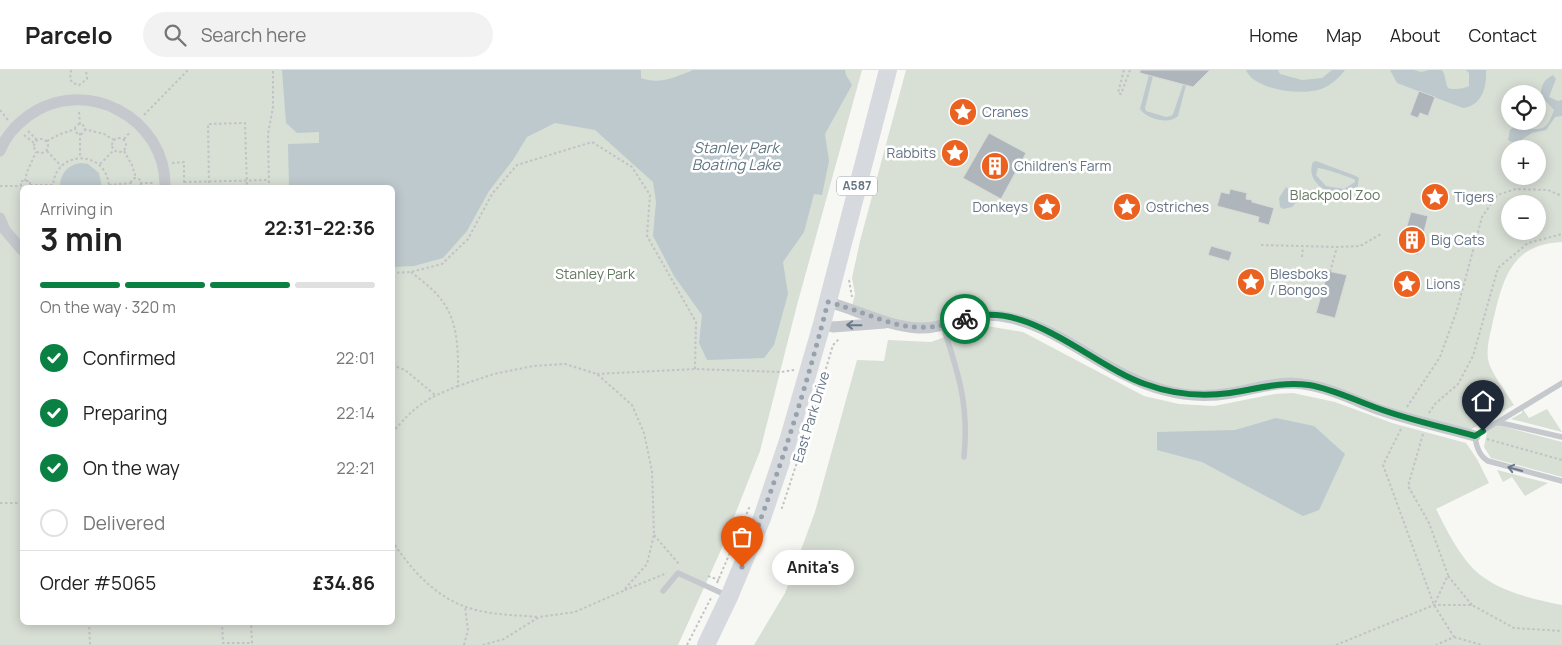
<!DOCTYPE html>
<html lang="en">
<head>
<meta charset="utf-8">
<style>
	body { margin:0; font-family:Manrope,sans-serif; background:#f2f2f2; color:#222; height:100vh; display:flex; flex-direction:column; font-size:19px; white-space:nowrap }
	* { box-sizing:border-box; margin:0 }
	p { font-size:16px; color:#767676 }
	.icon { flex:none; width:28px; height:28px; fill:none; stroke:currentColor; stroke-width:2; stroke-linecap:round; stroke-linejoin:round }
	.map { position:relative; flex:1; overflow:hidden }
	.panel { position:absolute; left:20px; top:115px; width:375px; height:440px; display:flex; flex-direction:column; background:#fff; border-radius:8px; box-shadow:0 2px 12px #0003 }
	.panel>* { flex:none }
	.buttons { position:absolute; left:1501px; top:15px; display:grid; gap:10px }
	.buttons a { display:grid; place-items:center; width:45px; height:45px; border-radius:50%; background:#fff; box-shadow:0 2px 12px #0003; font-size:25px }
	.pin { position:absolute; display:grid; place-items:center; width:42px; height:42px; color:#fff; margin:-51px -21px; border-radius:50% 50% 50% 0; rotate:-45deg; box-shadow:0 0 5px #0007 }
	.pin .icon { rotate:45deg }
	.courier { position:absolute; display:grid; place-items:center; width:50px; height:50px; margin:-25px; border:4px solid #0b8043; border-radius:50%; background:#fff; color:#222; box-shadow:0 1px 6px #0007 }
	.bubble { position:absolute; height:35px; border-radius:18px; background:#fff; box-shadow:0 2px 12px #0003; font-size:16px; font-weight:700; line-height:35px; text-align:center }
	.headline em { font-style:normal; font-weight:700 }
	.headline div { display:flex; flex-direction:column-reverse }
	.headline { display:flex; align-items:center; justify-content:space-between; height:85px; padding:0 20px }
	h1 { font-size:32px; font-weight:700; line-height:38px }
	.bar { display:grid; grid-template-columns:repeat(4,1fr); gap:8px 5px; align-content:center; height:60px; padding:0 20px }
	.bar i { height:6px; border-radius:4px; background:#e0e0e0 }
	.bar .on { background:#0b8043 }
	.bar p { grid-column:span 4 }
	.line { display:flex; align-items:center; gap:12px; padding:0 20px; border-top:1px solid #e0e0e0 }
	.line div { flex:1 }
	ol { padding:0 20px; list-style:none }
	li { display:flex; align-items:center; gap:15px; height:55px }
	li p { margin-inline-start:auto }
	li .icon { padding:5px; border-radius:50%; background:#0b8043; color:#fff; stroke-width:4 }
	li:last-child { color:#767676 }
	li i { width:28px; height:28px; border:2px solid #e0e0e0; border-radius:50% }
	header { display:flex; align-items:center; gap:30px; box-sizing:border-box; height:70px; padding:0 25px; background:#fff; border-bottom:1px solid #e0e0e0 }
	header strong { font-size:24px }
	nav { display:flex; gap:28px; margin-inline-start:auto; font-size:18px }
	.search { width:350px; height:45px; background:#f2f2f2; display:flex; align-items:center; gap:12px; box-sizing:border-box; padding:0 18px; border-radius:28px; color:#767676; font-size:19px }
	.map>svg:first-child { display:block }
	.green { fill:#d8dfd5; fill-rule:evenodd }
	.water { fill:#bec9ce; fill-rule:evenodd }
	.building { fill:#aeb5bb; stroke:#d9d9d7 }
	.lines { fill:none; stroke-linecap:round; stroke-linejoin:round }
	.path { stroke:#c1c2c5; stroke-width:2; stroke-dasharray:2.5 2.5; stroke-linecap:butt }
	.lane { stroke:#c5c8cc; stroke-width:5.5 }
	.street { stroke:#c5c8cc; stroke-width:11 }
	.primary { stroke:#d6dadf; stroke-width:18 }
	.oneway { stroke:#6a798a }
	.done { stroke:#98a2ad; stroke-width:5; stroke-dasharray:0 9 }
	.route { stroke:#0b8043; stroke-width:6 }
	.labels { text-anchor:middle; stroke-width:5; stroke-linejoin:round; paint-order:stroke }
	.shield { fill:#fff; stroke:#939eab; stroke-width:1 }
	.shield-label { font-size:12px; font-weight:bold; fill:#657587 }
	.poi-label { font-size:14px; fill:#657587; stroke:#fff; text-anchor:start }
	.park-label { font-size:14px; fill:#637860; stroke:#fff }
	.street-label { font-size:14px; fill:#657587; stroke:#fff }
	.water-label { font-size:15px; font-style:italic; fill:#607783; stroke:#fff }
</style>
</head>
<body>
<header>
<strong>Parcelo</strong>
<div class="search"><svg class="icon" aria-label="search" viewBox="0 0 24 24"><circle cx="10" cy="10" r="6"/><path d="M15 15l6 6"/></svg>Search here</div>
<nav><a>Home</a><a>Map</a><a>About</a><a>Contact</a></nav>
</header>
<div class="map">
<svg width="1562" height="575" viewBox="0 0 1562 575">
	<rect width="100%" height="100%" fill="#f7f7f4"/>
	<path class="green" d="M0,0H862L797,235L760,381L721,480L678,575H0ZM22,118H392V552H22Z
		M906,0H1562V172C1511,174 1503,209 1493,251C1491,261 1486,277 1488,289C1490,302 1507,323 1514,335L1470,360L1426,353L1310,315L1232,323L1165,320L1010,248L919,258L851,240L855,224L852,208L860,171ZM1510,24H1538V51H1510ZM1510,79H1538V106H1510ZM1510,134H1538V161H1510Z
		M987,256L1023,262L1144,326L1179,334L1214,336L1275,324L1293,323L1335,332L1392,353L1466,373L1477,389L1489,413L1436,439C1445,457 1455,477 1468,493C1490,520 1529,528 1562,535V575H754L785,523L815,442L857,290L884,291L888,270L931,272L958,262Z
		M1522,338L1529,348L1547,339L1562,362L1511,349L1522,343Z
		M1498,355L1562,372V407L1491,388L1484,377L1487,362Z
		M1497,400L1548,413L1525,426L1512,407L1503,412Z"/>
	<path class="water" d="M282,0H641V8C659,15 676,7 693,0H845L846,5L852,15L825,64L829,91L822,125L814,124L804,162L783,192L788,224L774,275L764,288L707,290L699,273L702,245L674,206L653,166L656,132L653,112L595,60L555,53L527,67L513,90L489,121L467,161L443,188L414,196L393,197L392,118L289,117L288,74L319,73V62L297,63L286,53Z
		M1246,0H1278L1280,4L1302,10L1322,8L1332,0H1345C1339,8 1330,16 1321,19C1302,26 1254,20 1246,0Z
		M1390,0H1414L1421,2L1429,0H1442C1446,6 1445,12 1448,18C1453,20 1464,19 1469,16V3L1466,0H1486C1487,17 1482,36 1463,38L1397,13Z
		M1149,5L1153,6L1145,38L1146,41L1166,47L1171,46L1173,44L1183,15H1186L1178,46C1170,55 1146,49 1140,39Z
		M1553,5L1556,9L1549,27L1558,31L1562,30V46L1555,47L1546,60L1532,63L1521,70L1512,72L1508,70L1510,60L1515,56C1537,58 1545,67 1554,40L1541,26C1541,16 1543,10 1553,5Z
		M1316,91L1356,106L1359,108L1357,119C1340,134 1303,115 1313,92ZM1318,98C1323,98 1350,107 1355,110V112L1344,119L1326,116L1316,105Z
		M81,93L88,94L99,103L102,117H60C60,104 67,95 81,93Z
		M1286,117L1300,128L1292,137L1283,139L1280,137L1279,128Z
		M1276,348L1314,356L1345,384L1319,440L1303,446L1202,392L1157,380V362L1235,360Z"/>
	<path class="building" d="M1140,0H1210L1193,17L1140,3Z
		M1419,21L1435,27L1428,46L1420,43L1418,48L1410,45Z
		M989,63L1026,83L1001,129L963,108Z
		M1230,119L1247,123L1246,129L1252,130V132L1274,138L1269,155L1258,152L1259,147L1217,136L1221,122L1229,124Z
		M1411,142L1428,146L1418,185L1400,180Z
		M1211,176L1232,182L1229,191L1208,185Z
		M1328,201L1347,205L1335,248L1316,243Z"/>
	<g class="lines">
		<path class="path" d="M71,0L70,9L73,13L79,15L87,9L86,0
			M1124,0L1118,23L1121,24L1130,0
			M0,40L8,50
			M79,42L80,55
			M144,45L188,0
			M75 59a5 5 0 1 1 10 0a5 5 0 1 1-10 0Z
			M84,59L104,64L114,70
			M28,61L37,70
			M80,63V88
			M24,65L34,73
			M112 75a7 7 0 1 1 14 0a7 7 0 1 1-14 0Z
			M34 76a7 7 0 1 1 14 0a7 7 0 1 1-14 0Z
			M124,69L130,62
			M47,71L60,64L76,59
			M47,81L61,96
			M124,81L132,95L136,108
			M172,93L184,92V118
			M100,94L114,80
			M131 113a5 5 0 1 1 10 0a5 5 0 1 1-10 0Z
			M25,111L27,102L36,82
			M184,112L269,110
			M140,113H153
			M30,115H53
			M109,115L131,113
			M0,116H21
			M53,118C53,79 108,78 109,118
			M209,118L208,54L245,53L247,118
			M269,118L268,64L273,37V0
			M22,120H21V111H30V118
			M1261,175L1337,177L1360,176L1381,164
			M1302,187L1303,177
			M411,202C422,211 435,220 443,232C460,255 458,289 458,316L494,304L533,296L565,294L597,304L632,335L644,363L652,401L654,465L647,494L623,521L575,542L539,547L504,569L483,575
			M1330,202L1337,177
			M392,203L411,202L442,194L468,169L492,124L517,95L592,72L632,97L650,125L647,166L696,252L695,299
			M849,210L852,227
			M392,295L405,300L435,325
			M597,304L695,299L781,302L794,300
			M1407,337L1440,287L1457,240L1482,147L1497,125L1516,119L1548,120L1562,126
			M813,342L833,275L840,268
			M1429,343L1435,334L1458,314L1473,286L1498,198L1528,173L1562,164
			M1401,359L1383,395L1434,535L1454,567L1436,575
			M392,363C415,336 425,329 458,316
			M1423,364L1408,416L1429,453L1448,505L1434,535
			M1487,369L1562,390
			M0,433H22
			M781,438H782L801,380
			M654,465L679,494
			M392,471C411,499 433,525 466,537C488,545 516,545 539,547
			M708,506L719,510
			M1448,506L1472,535
			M717,513L750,436
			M625,520L667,503
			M89,552L90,575
			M222,552L223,573H252L251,552
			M1454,567L1482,575
			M464,575L468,560L465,537
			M687,575L712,526
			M1336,575L1434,535H1472L1514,558L1562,561"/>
		<path class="lane" d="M943,256C959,305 969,335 964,387
			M1498,352L1562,313
			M1562,367L1501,353H1496L1475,366C1476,375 1479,386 1488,391L1562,411
			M663,521L678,503L728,526"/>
		<path class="street" d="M0,81C5,67 16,55 28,46C84,5 167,47 165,118
			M0,148L5,160L22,180
			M828,232C858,240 886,256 918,258C937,259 952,251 969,247C983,244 998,245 1011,248C1067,261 1108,306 1164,320C1186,326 1209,327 1231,323C1251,320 1270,313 1291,313C1322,314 1349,328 1377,339C1409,350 1443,357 1475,366
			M822,254L833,257L885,253"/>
		<path class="primary" d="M706,575L729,527L762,448L788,371L822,254L888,0"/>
	</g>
	<defs><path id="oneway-shaft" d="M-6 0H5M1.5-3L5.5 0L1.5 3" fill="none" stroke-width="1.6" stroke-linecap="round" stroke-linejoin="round" transform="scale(1.25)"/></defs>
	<g class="oneway">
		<use href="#oneway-shaft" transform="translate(854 255) rotate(-179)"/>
		<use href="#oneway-shaft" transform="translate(1515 399) rotate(-165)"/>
	</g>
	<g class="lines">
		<path class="done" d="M742,497C777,411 805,322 828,232C882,246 906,270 965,249"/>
		<path class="route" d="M965,249C1026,227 1092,296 1145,314C1172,324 1201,327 1230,323C1257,319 1281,311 1309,315C1333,319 1354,330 1377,338C1409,350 1443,357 1475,366L1483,361"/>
	</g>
	<defs>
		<symbol id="sight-disc" viewBox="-11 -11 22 22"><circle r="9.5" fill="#eb6120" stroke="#fff"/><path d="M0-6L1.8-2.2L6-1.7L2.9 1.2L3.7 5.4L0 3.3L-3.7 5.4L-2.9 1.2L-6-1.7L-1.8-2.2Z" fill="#fff"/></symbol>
		<symbol id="building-disc" viewBox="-11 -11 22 22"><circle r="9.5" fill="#eb6120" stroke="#fff"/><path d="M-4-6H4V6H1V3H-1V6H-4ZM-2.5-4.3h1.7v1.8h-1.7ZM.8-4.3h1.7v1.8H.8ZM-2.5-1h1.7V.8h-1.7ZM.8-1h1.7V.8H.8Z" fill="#fff"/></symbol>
	</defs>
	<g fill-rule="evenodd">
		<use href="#sight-disc" x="947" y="26" width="32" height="32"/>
		<use href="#sight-disc" x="939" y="67" width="32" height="32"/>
		<use href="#building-disc" x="979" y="80" width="32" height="32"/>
		<use href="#sight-disc" x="1419" y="111" width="32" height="32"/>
		<use href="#sight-disc" x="1031" y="121" width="32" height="32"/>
		<use href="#sight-disc" x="1111" y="121" width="32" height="32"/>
		<use href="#building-disc" x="1396" y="154" width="32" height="32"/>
		<use href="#sight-disc" x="1235" y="196" width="32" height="32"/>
		<use href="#sight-disc" x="1391" y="198" width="32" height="32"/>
	</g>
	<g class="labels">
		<rect class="shield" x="837" y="106.5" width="40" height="19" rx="4"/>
		<g class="shield-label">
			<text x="857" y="120">A587</text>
		</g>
		<g class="poi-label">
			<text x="982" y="47">Cranes</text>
			<text x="936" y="88" text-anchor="end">Rabbits</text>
			<text x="1014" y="101">Children's Farm</text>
			<text x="1454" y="132">Tigers</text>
			<text x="1028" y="142" text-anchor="end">Donkeys</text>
			<text x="1146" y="142">Ostriches</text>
			<text x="1431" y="175">Big Cats</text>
			<text x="1270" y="209">Blesboks<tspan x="1270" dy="16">/ Bongos</tspan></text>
			<text x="1426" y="219">Lions</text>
		</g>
		<g class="park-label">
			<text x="1335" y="130">Blackpool Zoo</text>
			<text x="595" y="209">Stanley Park</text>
		</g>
		<g class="street-label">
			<text transform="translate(811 347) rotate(-73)" y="5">East Park Drive</text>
		</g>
		<g class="water-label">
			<text x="736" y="83">Stanley Park<tspan x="736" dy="17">Boating Lake</tspan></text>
		</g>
	</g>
</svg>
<div class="buttons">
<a><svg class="icon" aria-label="locate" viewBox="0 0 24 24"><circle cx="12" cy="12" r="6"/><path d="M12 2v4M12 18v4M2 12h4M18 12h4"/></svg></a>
<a>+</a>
<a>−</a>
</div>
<div class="pin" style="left:742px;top:497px;background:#ea580c"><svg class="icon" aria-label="bag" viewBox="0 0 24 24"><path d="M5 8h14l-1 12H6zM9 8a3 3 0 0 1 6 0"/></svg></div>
<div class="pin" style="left:1483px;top:361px;background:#1f2937"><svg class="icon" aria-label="home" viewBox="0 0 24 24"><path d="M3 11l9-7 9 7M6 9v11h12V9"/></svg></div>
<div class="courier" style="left:965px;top:249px"><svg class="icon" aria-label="bike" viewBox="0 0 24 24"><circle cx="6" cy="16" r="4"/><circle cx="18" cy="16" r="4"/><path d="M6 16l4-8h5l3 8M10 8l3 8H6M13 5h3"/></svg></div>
<div class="bubble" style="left:772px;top:480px;width:82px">Anita's</div>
<section class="panel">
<div class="headline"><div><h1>3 min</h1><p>Arriving in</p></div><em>22:31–22:36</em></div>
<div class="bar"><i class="on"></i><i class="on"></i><i class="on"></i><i></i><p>On the way · 320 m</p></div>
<ol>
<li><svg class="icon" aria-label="check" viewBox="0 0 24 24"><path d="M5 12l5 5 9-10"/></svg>Confirmed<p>22:01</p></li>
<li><svg class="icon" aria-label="check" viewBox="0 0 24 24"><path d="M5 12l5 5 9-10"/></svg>Preparing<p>22:14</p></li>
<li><svg class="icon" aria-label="check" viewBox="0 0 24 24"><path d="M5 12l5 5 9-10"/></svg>On the way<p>22:21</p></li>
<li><i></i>Delivered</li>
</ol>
<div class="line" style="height:65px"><div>Order #5065</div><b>£34.86</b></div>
</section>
</div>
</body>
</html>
